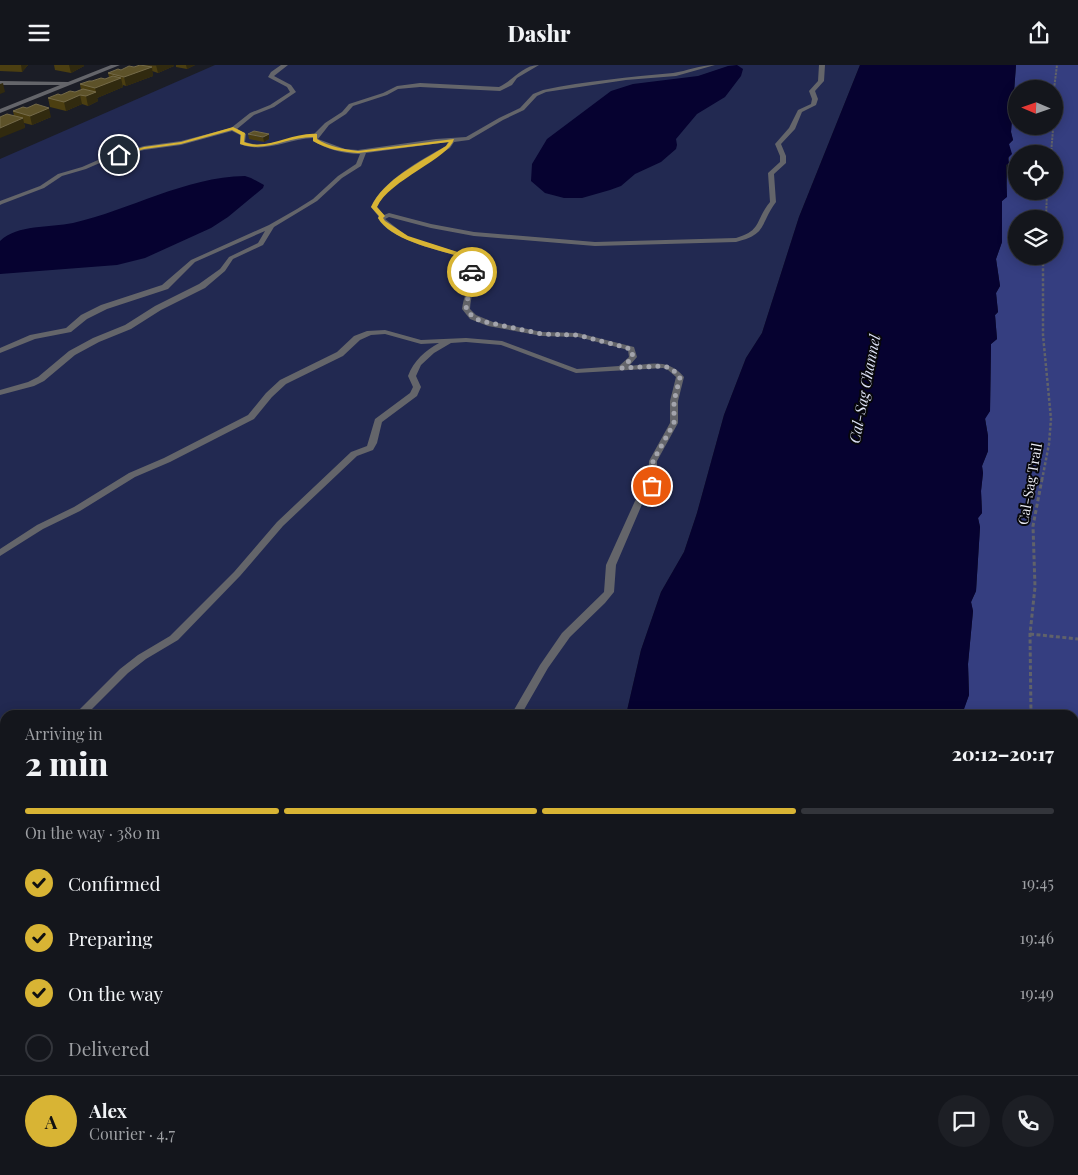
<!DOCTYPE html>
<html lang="en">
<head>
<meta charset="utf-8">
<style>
	body { margin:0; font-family:"Playfair Display",serif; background:#1d1f25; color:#f1f3f6; height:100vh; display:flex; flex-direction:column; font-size:19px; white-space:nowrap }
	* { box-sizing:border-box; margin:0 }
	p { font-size:16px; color:#9d9fa3 }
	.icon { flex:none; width:28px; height:28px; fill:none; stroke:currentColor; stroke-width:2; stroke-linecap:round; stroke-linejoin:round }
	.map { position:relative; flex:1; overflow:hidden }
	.drawer { position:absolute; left:0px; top:645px; width:1079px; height:465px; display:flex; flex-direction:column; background:#14161c; border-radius:15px 15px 0 0; box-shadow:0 2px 12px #0003,0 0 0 1px #33353b }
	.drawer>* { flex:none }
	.needle { width:32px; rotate:272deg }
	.controls { position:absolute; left:1008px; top:15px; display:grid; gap:10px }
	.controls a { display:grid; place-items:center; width:55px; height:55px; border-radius:50%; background:#14161c; box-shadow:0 2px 12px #0003,0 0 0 1px #33353b; font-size:25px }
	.pin { position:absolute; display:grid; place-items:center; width:42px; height:42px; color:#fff; margin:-21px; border:2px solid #fff; border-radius:50%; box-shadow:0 1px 5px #0007 }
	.courier { position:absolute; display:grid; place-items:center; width:50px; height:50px; margin:-25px; border:4px solid #d8b434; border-radius:50%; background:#fff; color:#222; box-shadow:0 1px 6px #0007 }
	.summary em { font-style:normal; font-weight:800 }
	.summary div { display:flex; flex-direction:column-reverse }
	.summary { display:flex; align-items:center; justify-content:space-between; height:85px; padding:0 25px }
	h1 { font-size:32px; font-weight:800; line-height:38px }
	.bar { display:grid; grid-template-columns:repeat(4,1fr); gap:8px 5px; align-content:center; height:60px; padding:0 25px }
	.bar i { height:6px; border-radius:4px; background:#33353b }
	.bar .selected { background:#d8b434 }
	.bar p { grid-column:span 4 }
	.line { display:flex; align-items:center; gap:12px; padding:0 25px; border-top:1px solid #33353b }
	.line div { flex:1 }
	.round { display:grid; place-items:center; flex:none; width:52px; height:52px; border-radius:26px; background:#1d1f25 }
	ol { padding:0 25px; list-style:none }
	li { display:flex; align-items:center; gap:15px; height:55px }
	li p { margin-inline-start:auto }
	li .icon { padding:5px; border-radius:50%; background:#d8b434; color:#111; stroke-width:4 }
	li:last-child { color:#9d9fa3 }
	li i { width:28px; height:28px; border:2px solid #33353b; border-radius:50% }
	header { display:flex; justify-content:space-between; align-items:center; height:65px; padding:0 25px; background:#14161c; font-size:22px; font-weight:800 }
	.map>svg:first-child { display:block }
	.green { fill:#222951 }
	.forest { fill:#353e80; fill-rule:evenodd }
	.water { fill:#060230 }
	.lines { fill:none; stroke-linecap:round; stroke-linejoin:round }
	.path-far3 { stroke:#60626a; stroke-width:2; stroke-dasharray:2.5 1; stroke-linecap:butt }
	.path-far2 { stroke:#60626a; stroke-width:2.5; stroke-dasharray:3 2; stroke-linecap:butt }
	.path-far1 { stroke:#60626a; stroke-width:3; stroke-dasharray:4 2.5; stroke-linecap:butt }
	.path { stroke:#60626a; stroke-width:4; stroke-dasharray:5 3; stroke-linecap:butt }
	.lane { fill:#64656a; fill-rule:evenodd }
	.street { fill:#64656a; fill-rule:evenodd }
	.wall { fill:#4c3f11 }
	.shaded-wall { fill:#312a0f }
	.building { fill:#5d5229; stroke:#746a49 }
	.route { fill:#d8b434 }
	.done { stroke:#a3a4ac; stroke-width:5; stroke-dasharray:0 9 }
	.labels { text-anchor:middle; stroke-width:4; stroke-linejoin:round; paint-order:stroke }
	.street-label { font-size:14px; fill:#ecedf4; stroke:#07070b }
	.water-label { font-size:15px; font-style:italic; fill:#dbe0f4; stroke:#07070b }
</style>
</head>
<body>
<header><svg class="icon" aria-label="menu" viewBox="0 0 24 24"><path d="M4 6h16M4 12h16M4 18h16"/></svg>Dashr<svg class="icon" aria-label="share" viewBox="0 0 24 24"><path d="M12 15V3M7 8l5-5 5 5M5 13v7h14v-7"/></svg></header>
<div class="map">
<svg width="1078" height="1110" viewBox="0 0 1078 1110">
	<rect width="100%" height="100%" fill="#1b1d26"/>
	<path class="green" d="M215,0H860L799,152L762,268L746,293L724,350L697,448L684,487L661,527L641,585L626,650H5V1105H475L473,1110H0V94Z"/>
	<path class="forest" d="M1016,0H1078V1110H934V1105H1074V650H962V648L969,630L968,599L973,546L971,537L976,526L980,462L978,453L982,448L981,426L983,408L982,401L988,386V371L985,353L990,346L991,279L997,274L995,250L998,247L996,228L1000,221L996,194L1002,177V136L1007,131C1005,113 1010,97 1009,79L1013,75L1011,67ZM1016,24H1054V61H1016ZM1016,89H1054V126H1016ZM1016,154H1054V191H1016Z"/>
	<path class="water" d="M737,0L743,4L741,11L725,32L697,49L676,74L677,80L676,84L661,97L635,109L621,121L610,125L582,133H564L545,128L531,116L532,99L547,74L611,26L633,19L698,11L728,1Z
		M860,0H1016L1011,67L1013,75L1009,79L1012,89L1008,93L1009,98L1006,100L1007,132L1002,136V177L996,194L1000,221L996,228L998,247L995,250L997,274L991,279L990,346L985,354L988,371V386L982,401L983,408L981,426L982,448L978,453L980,462L976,526L971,537L973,546L968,599L969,630L962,650H626L641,585L661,527L684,487L697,448L724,350L746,293L762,268L799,152Z
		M245,111L251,113L264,120L263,123L228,152L211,163L145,193L117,200L0,209V176C18,159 49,163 73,158C130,145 185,112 245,111Z
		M475,1105H934V1110H473Z"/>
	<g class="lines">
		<path class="path-far3" d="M1054,24L1057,0
			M1051,89L1054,52
			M1046,154L1047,126"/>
		<path class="path-far2" d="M1042,415L1049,379L1051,354L1043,270V191"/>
		<path class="path-far1" d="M1030,569L1078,574
			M1031,650L1030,569L1035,522L1033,461L1042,414"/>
		<path class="path" d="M1025,1105V1110"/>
		<path class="lane" d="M281,0H288L274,11L291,20L296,27L274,42L254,50L237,64L246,69L245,77L257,80L267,79L314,69L325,58L342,47L349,39L383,28L397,21L420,18L499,22C513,16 522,0 539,0L517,13L512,20L500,26L420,22L398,24L387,30L353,41L346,49L329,60L318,74L345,84L358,85L436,74L466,72L499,53L520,43L533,29L543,25C586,16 630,12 673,8C687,6 700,0 715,0L676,11L626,15L546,27L537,31L524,45L503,55L469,75L454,77L450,83C428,96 388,117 377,142L384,150L389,148L431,159L474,167L595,177L736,173C762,166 755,155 770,137L768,108L780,97V91L775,79L789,63L798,45L811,39L812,34L809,26L818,16L819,0H825L824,16L815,26L818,34L816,40L802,47L795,64L781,79L786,91V98L774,109L776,137C759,160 768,169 736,177L595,181L474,171L431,163L389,152L385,154L408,172L470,191C482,207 471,225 470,244L476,250L493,257L542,267L578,268L634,282L637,292L629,301C651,299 668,293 684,312L678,336V358L657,396L656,421L643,437L616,500L614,527L605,538L570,572L548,603L521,650H511L540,600L562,568L604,527L606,500L635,436L648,421L649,396L670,358V336L676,312L668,305L663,303L576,308L501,280L466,277L451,278L434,288L421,300L416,311L421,322L417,331L382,357L377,378L373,385L357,391L283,461L240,511L178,575L146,594L128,608L86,650H74L120,604L138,590L170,571L234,507L277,457L351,387L367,381L375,354L410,328L413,322L408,311C414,295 425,286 439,278L421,279L385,269L371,270L360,275L343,291L286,319L272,332L254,354L170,397L135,412L80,446L43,464L0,491V484L37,460L74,442L129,408L164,393L248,350L266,328L280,315L337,287L354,271L367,266L385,265L421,275L466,273L502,276L577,304L619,301L629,292L628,285L578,272L542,271L488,261L470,254L462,244C464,228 475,208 466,193C442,186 389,175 378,153L379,152L371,142C382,116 421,95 446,81L448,77L366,88L361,101L342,113L317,136L274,162L263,180L233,194L225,206L205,223L161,245L131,264L99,277L75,290L44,316L34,321L0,330V325L28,317L38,312L69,286L93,273L125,260L155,241L199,219L220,204L229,192L258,178L265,166L195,197L168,224L107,244L87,254L71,267L35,274L0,288V283L30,270L66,263L81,250L101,240L162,220L191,195L269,160L297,144L313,134L338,111L356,99L360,89C343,89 327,84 313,76V73C288,74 264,89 240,79V70L232,66L181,80L144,85L109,94L86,104L62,111L44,123L2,139L0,140V136L40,121L58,109L82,102L105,92L144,81L181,76L231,63L250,48L270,40L290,27L287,22L268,12L271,7Z
			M5,722V733L0,735V724Z
			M299,1105H315L313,1110H297Z"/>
		<path class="street" d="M111,0H120L0,48V44L60,20H0V16L68,17Z"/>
	</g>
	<path class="wall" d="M0,0H28L22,7L0,6Z
		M54,0H84V1L71,8L55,5Z
		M140,0L174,1L158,8L152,6L153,11L126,21L123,20V22L97,33L98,36L88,41L82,39L66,46L50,42L48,33L75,27L81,25L80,19L105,14L109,12L108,8L134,2Z
		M176,0H195L187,4L176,2Z
		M13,46L51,52L32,60L24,58L25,63L14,51Z
		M248,69L269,74L264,77L249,74Z"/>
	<path class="shaded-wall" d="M21,0H28L22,7Z
		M69,0H84V1L71,8Z
		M156,0H174V1L158,8Z
		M186,0H195L187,4Z
		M152,2L153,11L126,21L124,12Z
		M121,13L123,22L97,33L95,23Z
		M3,18L5,27L0,29V19Z
		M96,27L98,36L88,41L86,31Z
		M80,30L82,39L66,46L64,37Z
		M49,43L51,52L32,60L30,51Z
		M23,53L25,63L0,73V63Z
		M269,69V74L264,77L263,72Z"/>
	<path class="building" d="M140,0L152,2L124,12L108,8L118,4L121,5L129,1L134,2Z
		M113,11L121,13L95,23L80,19L89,16H92L101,13L105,14Z
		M83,24L96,27L86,31L80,30L64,37L48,33L58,29L61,30L70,26L75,27Z
		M36,39L49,43L30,51L13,46L23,42L27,43Z
		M7,49L23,53L0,63V52Z
		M254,66L269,69L263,72L248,69Z"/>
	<path class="route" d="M233,62L245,68L244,77C268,86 292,67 317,69V74C329,82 344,84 358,86L454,74C450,93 389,115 377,142L385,151L383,153L385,156L408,171L470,191L474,196L475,207L472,209L470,207L469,196L466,193C442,186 391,176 378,153L379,151L371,142C384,114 421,97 446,81L449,77L358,88C342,87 326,84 313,76V72C287,72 265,88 240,79L241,70L232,65L181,79L144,84L119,92L117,90L144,82L181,77Z"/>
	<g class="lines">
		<path class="done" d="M472,207L466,244L473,252L481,256L542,269L578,270L631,284L633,292L622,303L662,301L671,303L680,312L674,336V358L653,396L652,421"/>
	</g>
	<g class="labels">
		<g class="street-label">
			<text transform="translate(1030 419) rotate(-80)" y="5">Cal-Sag Trail</text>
		</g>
		<g class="water-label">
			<text transform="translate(865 324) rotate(-79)" y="5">Cal-Sag Channel</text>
		</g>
	</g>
</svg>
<div class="controls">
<a><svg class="needle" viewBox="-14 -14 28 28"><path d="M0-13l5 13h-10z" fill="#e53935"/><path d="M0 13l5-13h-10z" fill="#9d9fa3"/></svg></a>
<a><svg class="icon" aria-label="locate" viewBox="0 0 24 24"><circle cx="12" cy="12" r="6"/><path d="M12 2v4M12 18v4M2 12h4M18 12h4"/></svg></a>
<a><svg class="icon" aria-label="layers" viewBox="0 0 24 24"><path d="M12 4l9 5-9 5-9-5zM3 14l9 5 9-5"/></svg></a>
</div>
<div class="pin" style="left:652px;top:421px;background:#ea580c"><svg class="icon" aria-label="bag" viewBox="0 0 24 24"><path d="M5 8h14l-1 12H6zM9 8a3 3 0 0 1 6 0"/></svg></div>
<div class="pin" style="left:119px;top:90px;background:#1f2937"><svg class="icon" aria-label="home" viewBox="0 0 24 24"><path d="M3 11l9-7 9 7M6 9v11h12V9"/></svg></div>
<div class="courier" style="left:472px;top:207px"><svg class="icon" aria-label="car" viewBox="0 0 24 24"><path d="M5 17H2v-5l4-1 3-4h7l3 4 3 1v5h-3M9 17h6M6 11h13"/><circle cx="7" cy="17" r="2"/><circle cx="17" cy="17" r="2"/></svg></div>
<section class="drawer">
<div class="summary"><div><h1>2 min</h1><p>Arriving in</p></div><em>20:12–20:17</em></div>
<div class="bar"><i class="selected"></i><i class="selected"></i><i class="selected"></i><i></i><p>On the way · 380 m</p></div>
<ol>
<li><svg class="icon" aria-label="check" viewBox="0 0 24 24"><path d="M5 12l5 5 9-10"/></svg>Confirmed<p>19:45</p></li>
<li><svg class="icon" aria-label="check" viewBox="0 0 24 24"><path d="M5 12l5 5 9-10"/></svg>Preparing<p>19:46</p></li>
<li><svg class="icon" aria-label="check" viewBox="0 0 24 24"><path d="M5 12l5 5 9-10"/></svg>On the way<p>19:49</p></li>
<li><i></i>Delivered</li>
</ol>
<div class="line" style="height:90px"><b class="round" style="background:#d8b434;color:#111">A</b><div><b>Alex</b><p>Courier · 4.7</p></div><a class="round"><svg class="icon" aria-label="chat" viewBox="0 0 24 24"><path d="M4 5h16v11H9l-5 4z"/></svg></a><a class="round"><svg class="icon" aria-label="phone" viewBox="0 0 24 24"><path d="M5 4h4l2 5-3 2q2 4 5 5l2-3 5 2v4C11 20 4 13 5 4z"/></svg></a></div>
</section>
</div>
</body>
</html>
